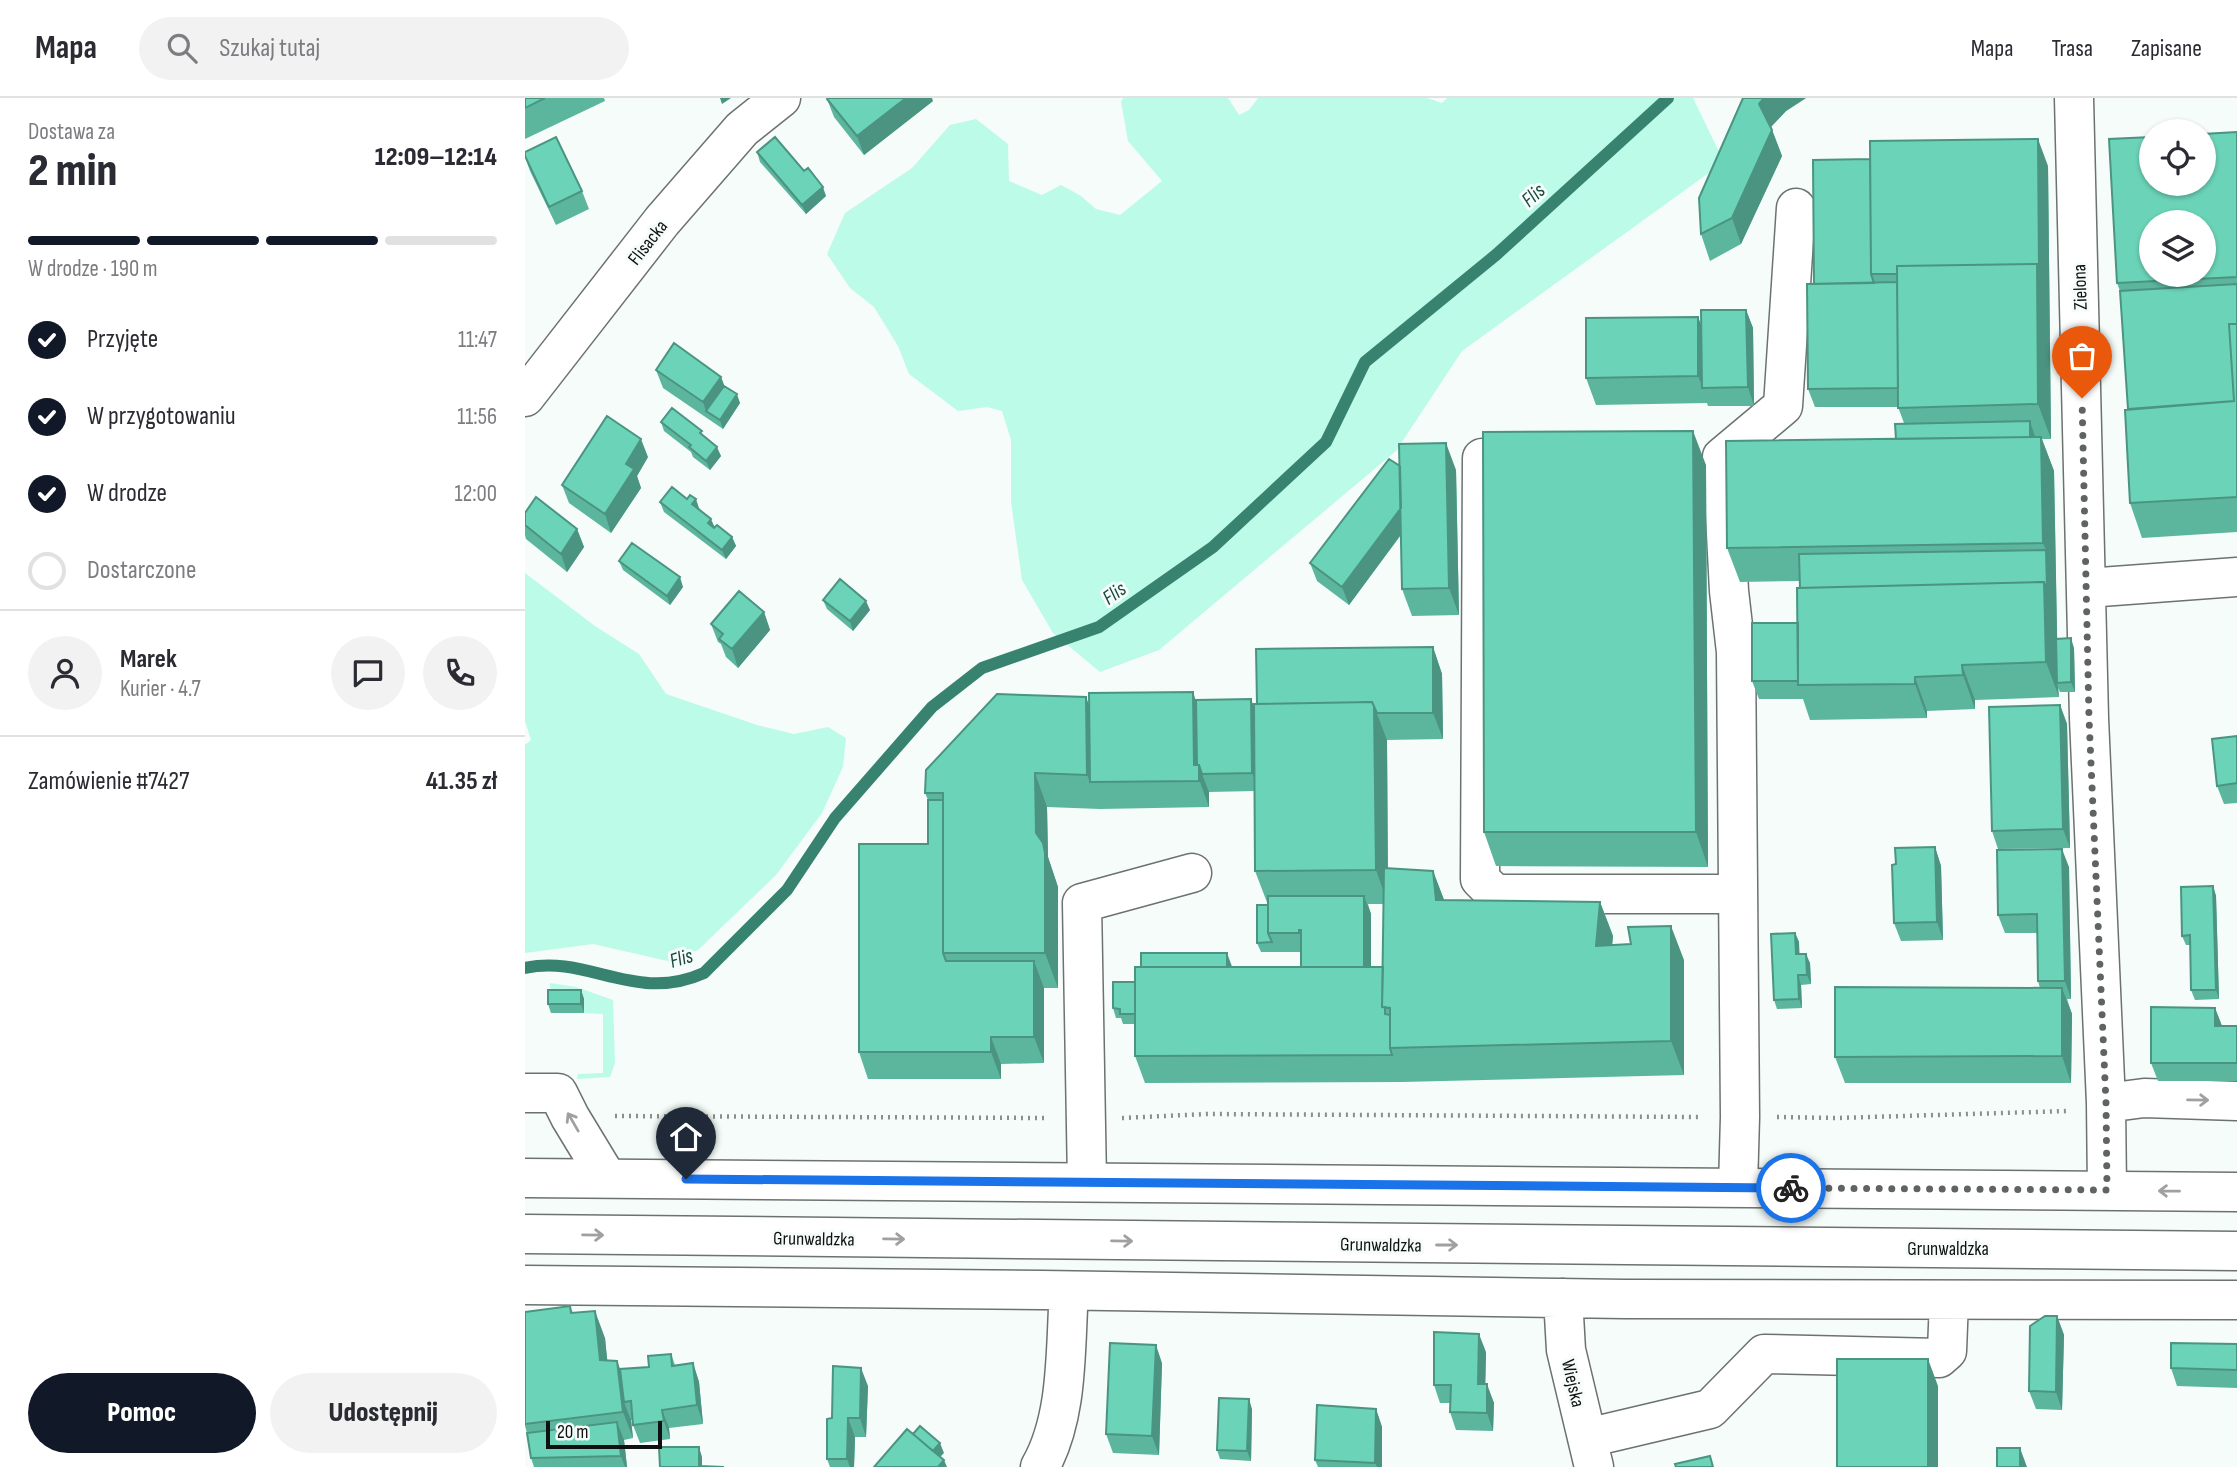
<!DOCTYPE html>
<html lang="pl">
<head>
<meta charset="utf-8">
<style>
	body { margin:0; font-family:"Sofia Sans Condensed",sans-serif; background:#f2f2f3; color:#2b2b33; height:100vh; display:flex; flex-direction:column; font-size:26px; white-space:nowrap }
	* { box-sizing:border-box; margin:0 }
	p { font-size:23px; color:#7c7c81 }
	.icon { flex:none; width:38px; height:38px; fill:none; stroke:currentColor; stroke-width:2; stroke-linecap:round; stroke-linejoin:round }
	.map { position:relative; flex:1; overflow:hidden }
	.panel { display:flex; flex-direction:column; background:#fff; width:525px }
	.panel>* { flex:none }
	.tools { position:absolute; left:1614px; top:21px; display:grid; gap:14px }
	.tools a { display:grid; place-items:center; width:77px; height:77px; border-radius:50%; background:#fff; box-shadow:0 2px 5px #0004; font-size:35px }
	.scale { position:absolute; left:21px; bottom:18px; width:116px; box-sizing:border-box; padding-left:7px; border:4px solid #0f1111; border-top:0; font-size:19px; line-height:24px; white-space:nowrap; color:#0f1111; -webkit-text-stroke:5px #f5fcfa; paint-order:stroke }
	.pin { position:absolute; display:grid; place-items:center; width:60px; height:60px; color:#fff; margin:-72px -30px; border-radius:50% 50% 50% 0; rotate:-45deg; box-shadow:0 0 7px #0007 }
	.pin .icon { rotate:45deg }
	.courier { position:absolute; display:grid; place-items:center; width:70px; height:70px; margin:-35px; border:5px solid #1a73e8; border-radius:50%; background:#fff; color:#222; box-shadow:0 2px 9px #0007 }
	.summary em { font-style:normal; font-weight:800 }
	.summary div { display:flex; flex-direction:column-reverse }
	.summary { display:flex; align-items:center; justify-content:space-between; height:119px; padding:0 28px }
	h1 { font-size:46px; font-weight:800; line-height:52px }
	.bar { display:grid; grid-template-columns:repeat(4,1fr); gap:10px 7px; align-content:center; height:84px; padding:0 28px }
	.bar i { height:9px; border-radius:5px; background:#e1e1e2 }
	.bar .current { background:#111827 }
	.bar p { grid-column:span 4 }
	.line { display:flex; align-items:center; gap:18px; padding:0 28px; border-top:2px solid #e1e1e2 }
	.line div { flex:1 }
	.round { display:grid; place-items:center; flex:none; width:74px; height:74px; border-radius:37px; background:#f2f2f3 }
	ol { padding:0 28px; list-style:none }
	li { display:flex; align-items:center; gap:21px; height:77px }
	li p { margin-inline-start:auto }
	li .icon { padding:7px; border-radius:50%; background:#111827; color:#fff; stroke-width:4 }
	li:last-child { color:#7c7c81 }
	li i { width:38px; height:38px; border:4px solid #e1e1e2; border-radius:50% }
	.action { display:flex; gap:14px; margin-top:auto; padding:14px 28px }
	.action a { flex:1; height:80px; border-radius:42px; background:#111827; color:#fff; font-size:28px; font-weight:800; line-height:80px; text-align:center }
	.action a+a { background:#f2f2f3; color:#2b2b33 }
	header { display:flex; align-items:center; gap:42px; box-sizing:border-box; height:98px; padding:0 35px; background:#fff; border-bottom:2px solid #e1e1e2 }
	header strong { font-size:33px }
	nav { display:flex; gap:38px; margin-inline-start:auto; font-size:24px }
	.search { width:490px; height:63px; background:#f2f2f3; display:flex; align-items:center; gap:18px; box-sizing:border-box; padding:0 24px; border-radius:38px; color:#7c7c81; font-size:26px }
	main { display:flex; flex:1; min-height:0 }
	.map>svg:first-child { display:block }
	.green { fill:#bcfbe7 }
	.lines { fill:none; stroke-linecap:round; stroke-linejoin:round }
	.stream { stroke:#378370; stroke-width:12 }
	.minor-casing { stroke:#6c7270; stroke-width:41 }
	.major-casing { stroke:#6c7270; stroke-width:41 }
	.path { stroke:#8a8f8e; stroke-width:4.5; stroke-dasharray:2 5; stroke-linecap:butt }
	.minor { stroke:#fff; stroke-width:38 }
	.major { stroke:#fff; stroke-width:38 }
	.wall { fill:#5cb69e; fill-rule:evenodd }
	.shaded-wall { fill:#4b9481 }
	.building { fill:#6bd4b8; stroke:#4b9481; stroke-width:2; fill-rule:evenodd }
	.oneway { stroke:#9fa0a0 }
	.done { stroke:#606363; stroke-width:7; stroke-dasharray:0 12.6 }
	.route { stroke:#1a73e8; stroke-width:9 }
	.labels { text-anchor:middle; stroke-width:6; stroke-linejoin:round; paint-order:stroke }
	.street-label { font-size:19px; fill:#0f1111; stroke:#f5fcfa }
	.water-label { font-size:21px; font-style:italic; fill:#1a493d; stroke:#f5fcfa }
</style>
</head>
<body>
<header>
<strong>Mapa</strong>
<div class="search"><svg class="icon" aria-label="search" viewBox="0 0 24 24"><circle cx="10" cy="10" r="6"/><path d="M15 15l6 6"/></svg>Szukaj tutaj</div>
<nav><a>Mapa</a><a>Trasa</a><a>Zapisane</a></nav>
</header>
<main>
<section class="panel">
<div class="summary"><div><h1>2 min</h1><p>Dostawa za</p></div><em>12:09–12:14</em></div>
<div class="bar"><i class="current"></i><i class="current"></i><i class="current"></i><i></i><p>W drodze · 190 m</p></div>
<ol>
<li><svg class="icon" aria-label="check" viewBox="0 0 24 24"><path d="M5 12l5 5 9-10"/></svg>Przyjęte<p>11:47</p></li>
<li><svg class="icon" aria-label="check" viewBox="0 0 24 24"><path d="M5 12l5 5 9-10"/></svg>W przygotowaniu<p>11:56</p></li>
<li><svg class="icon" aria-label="check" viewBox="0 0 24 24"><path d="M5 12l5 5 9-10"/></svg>W drodze<p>12:00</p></li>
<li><i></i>Dostarczone</li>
</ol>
<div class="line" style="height:126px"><a class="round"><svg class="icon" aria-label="person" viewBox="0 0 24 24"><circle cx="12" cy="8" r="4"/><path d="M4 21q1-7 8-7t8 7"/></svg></a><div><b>Marek</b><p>Kurier · 4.7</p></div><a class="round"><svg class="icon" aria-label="chat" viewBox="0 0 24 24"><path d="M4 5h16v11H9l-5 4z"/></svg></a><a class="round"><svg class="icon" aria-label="phone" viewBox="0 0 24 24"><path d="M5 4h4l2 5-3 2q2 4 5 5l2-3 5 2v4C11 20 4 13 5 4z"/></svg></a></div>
<div class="line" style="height:91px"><div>Zamówienie #7427</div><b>41.35 zł</b></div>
<div class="action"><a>Pomoc</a><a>Udostępnij</a></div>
</section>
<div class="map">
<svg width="1712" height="1369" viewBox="0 0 1712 1369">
	<rect width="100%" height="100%" fill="#f5fcfa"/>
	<path class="green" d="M598,0H703L714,17L724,12L733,0H902L917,5L922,0H1168L1199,64L937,253L871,353L634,552L575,574L528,535L497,482L486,404V342L477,313L462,309L433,313L384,276L373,248L349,209L325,190L302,156L320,115L387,70L425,27L451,21L483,46L484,83L517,97L536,87L556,98L571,111L595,117L637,83L603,43L596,4Z
		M0,475L70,528L114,556L141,596L232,627L269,636L303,629L321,640L318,669L297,715L251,777L173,852L147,864L68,846L0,855V647L6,642L0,623Z
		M25,885L51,889L88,902L90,965L85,979L52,981L53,976L78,975V916L59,915V901H26Z"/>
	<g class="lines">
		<path class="stream" d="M0,870C63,856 110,906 179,875L262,792L310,720L407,609L457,570L574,529L688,449L801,344L840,264L972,156L1143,0"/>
		<defs>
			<path id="minor" d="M1549,0L1564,620L1581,1005L1582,1092
				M0,299L137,123L217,31L256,0
				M957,360L955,781L970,796H1213
				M1562,490L1712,479
				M0,995H33L45,1019L82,1080
				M1581,1005L1619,1000L1712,1003
				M562,1084L557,805L667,775
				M1213,1089L1215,1019L1211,554L1204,493L1197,359L1258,308L1271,110
				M0,1187L517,1192L1100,1201L1712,1202
				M1038,1200L1041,1252L1069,1369
				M1062,1340L1185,1311L1239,1256L1414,1260L1422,1253L1424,1202
				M515,1369C544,1318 540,1250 544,1193"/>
			<path id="major" d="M0,1080L1712,1094
				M0,1136L1712,1153"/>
		</defs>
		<use href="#minor" class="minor-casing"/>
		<use href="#major" class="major-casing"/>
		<path class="path" d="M90,1018L522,1020
			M1252,1019L1311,1020L1544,1013
			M597,1020L682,1016L1176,1019"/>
		<use href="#minor" class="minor"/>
		<use href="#major" class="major"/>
	</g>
	<path class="wall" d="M0,0H79L80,3L0,41Z
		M1218,0H1281L1261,13L1246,29L1257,58L1216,146L1185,163L1176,136Z
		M302,1L408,3L339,57L309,19Z
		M1712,34V434L1617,440L1605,405L1603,311L1595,193L1592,185Z
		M232,54L279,73L301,98L281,116L235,64Z
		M0,59L57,93L64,111L31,127L5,73Z
		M1523,68L1526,341H1517L1529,373L1532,541L1549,550L1550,594H1535L1533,590L1534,599L1450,602V611L1402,613V620L1285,622L1278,601H1234L1227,583L1273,525L1275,483L1215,484L1202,450L1371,341L1379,325L1373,309H1290L1283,291L1289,186Z
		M1221,212L1228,230L1229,308H1183L1182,305L1071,307L1061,280L1173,219L1176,227Z
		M131,272L196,279L199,288L215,305L198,331L138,290Z
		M136,324L179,338L196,358L185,372L168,359L166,354L139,333Z
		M123,359L112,378L116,390L86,435L44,405L37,387Z
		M1181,367L1183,769L971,768L959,734Z
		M875,368L931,372L934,517L887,518L877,491L876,437L824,507L792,483L785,465Z
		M135,404L174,410L190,429L207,439L211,448L201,461L139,414Z
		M0,415L52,431L59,449L42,474L1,441L0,437Z
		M94,463L158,489L145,507L98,472Z
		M298,502L345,512L328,533L302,511Z
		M239,514L245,532L213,570L201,559L196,546L193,544L186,526Z
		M908,549L917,576L918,641L862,642L863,770L908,773L919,802L1075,804L1088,838L1087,847L1159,862V977L877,984L620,985L610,958V926H598L596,920H591L588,910L610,884L707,869H776V854H736L732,845L743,807L730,773V693L684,694V709L575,711L522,709L523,759L533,789V890H518L519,965L476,966V981H343L334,954L403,746V702L400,695L564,607L671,602L726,601L729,610L732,606ZM843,806H858V869H846V816Z
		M1535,607L1542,626L1545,750L1473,751L1467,733Z
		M1712,638V705L1699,706L1692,688Z
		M1410,749L1416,768L1418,842L1376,843L1369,825L1371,766Z
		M1544,769L1546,901H1542L1547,916L1546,985H1320L1310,959L1515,890L1513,883L1512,835H1480L1473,817Z
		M1688,788L1691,798L1694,901L1670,902L1666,892L1665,847H1661L1657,838Z
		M1270,835L1274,844V856L1285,865L1286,886L1276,887L1277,910L1252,911L1249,902Z
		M56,892L59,901V915H26L23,906Z
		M1690,910L1697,928H1712V983H1633L1626,965Z
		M45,1208L48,1215L80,1240L82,1262L92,1263L95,1271L124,1269L146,1256L150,1267L168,1265L174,1284L178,1326L144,1330L145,1341L115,1345L108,1327V1322H106L108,1340L99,1342L102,1369H9L6,1360L2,1335L0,1328V1214Z
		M1532,1218L1539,1237L1537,1312L1511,1311L1504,1293Z
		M1712,1246V1290L1652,1288L1646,1270Z
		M961,1254L960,1286L969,1305L968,1333L931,1332L925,1314V1305H915L909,1287Z
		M637,1265L634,1357L588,1355L581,1336Z
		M343,1288L341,1339H330L329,1369H305L302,1361L307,1320Z
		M727,1311L726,1363L695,1361L692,1352Z
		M851,1311L857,1329V1369H793L790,1362Z"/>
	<path class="shaded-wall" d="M195,0H206L197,6Z
		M381,0H407L408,3L339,57L332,38Z
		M1239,0H1281L1261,13L1243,32L1234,6Z
		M1247,32L1257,58L1216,146L1207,120Z
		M1513,41L1523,68L1526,341L1513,306L1512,166Z
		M298,89L301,98L281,116L277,107Z
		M1221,212L1228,230L1229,308L1223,289Z
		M1173,219L1183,245L1178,290L1173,278Z
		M196,279L203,297L181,313L178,304Z
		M212,296L215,305L198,331L195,322Z
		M1505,323L1511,342L1505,355Z
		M1168,333L1181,367L1183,769L1171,734Z
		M1516,339L1529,373L1533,584L1532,585L1533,590L1534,599L1521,564L1519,484L1521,452L1518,445Z
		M116,341L123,359L112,378L116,390L86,435L80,416L101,366Z
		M921,345L931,372L934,517L924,490Z
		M192,349L196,358L185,372L181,363Z
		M171,401L174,410L171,415L167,406Z
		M879,406L885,424L824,507L817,489Z
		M186,421L190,430L183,425Z
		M52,431L59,449L42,474L36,456Z
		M207,439L211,448L201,461L197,452Z
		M155,479L158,489L145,507L142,498Z
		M341,503L345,512L328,533L325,523Z
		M239,514L245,532L213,570L207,551Z
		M1546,540L1549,550L1550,594L1546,584Z
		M908,549L917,576L918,641L908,615Z
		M1437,567L1450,602V611L1438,577Z
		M1390,579L1402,613V620L1390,586Z
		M668,594L677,621V676L684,694V709L669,667Z
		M561,599L574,633L565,684L562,677Z
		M726,601L733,620L734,693L727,675Z
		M1535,607L1542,626L1545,750L1538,731Z
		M849,608L862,642L863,806L851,772Z
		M510,675L522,709L523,759L533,789V890L520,855L511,735Z
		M1410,749L1416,768L1418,842L1412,824Z
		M1537,751L1544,769L1546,901L1540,883Z
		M908,773L921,807L911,802Z
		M1688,788L1691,798L1694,901L1691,892Z
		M839,798L846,816V896L839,877Z
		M1075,804L1088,838L1084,882L1071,848Z
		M1146,828L1159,862V977L1146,943Z
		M1270,835L1274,844L1275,866L1271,856Z
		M702,855L709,874L702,877Z
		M1281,856L1285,865L1286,886L1282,877Z
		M509,863L519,890V965L509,939Z
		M1273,877L1276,887L1277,910L1274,901Z
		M1537,890L1547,916L1546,985L1537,958Z
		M56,892L59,901V915L56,906Z
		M1690,910L1697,928H1690Z
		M466,939L476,966V981L466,954Z
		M70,1213L80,1240L85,1289L75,1262Z
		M1532,1218L1539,1237L1537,1312L1531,1294Z
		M954,1236L961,1254L960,1305L953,1286Z
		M631,1247L637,1265L634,1357L627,1338Z
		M1403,1261L1413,1288V1369H1403Z
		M92,1263L102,1290L99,1304L106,1322L108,1340L98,1314Z
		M168,1265L174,1284L178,1326L172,1307Z
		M336,1270L343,1288L341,1339L335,1320Z
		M962,1286L969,1305L968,1333L962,1315Z
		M724,1301L727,1311L726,1363L722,1353Z
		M851,1311L857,1329V1369H852L850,1365Z
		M137,1312L144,1330L145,1341L139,1323Z
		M323,1320L330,1339L329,1369H325L322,1361Z
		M92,1324L99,1342L102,1369H100L96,1358Z
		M415,1345L419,1355L408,1366L405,1357Z
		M174,1349L177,1359V1369H174Z
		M1495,1350L1502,1369H1495Z
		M419,1362L422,1369H413Z"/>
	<path class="building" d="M0,0H20L0,10Z
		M303,0H381L332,38L302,1Z
		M1218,0H1239L1234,6L1247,32L1207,120L1176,136L1174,100Z
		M1712,34V179L1592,185L1584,41L1626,39V86H1678V36ZM1626,124H1678V177H1626Z
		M31,39L57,93L24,109L0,58V54Z
		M250,39L279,73L283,70L298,89L277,107L232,54Z
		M1513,41L1514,173L1512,166L1372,168V176H1346L1345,43Z
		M1345,61L1346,176L1349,185L1289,186L1288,62Z
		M1512,166L1513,306L1373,310L1372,168Z
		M1372,184L1373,290L1283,291L1282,186Z
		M1712,186V226H1704L1709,303L1603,311L1595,193Z
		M1176,212H1221L1223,289L1177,290Z
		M1173,219V278L1061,280V220Z
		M1704,226H1712V399L1605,405L1600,312L1709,303Z
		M149,245L196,279L178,304L131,272Z
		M199,288L212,296L195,322L181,313Z
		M147,310L177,333L175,335L192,349L181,363L164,349L166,347L136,324Z
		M82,318L116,341L101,366L109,371L80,416L37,387Z
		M1505,323V339L1371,341L1370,326Z
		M1168,333L1171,734H959L958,334Z
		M1516,339L1518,445L1202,450L1201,343Z
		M921,345L924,490L877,491L874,346Z
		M864,361L875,368L876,410L817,489L785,465Z
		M147,389L162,401L165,397L171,401L167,406L186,421L183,425L189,430L192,427L207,439L197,452L135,404Z
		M11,399L52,431L36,456L0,427V415Z
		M107,445L155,479L142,498L94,463Z
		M1521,452L1522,492L1519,484L1275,490L1274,456Z
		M315,481L341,503L325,523L298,502Z
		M1519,484L1521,564L1437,567L1438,577L1390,579V586L1273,587L1272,490Z
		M214,493L239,514L207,551L194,541L198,536L186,526Z
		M1227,525H1273V583H1227Z
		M1546,540V584L1532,585L1531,541Z
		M908,549V615H852L847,604L732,606L731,551Z
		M668,594L669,667H674V683L565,684L564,595Z
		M472,596L561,599L562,677L510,675L511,735L518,745L520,755V855H418V695H400L401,672Z
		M726,601L727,675L677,676L674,667H672L671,602Z
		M847,604L849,608L851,772L730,773L729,606Z
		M1535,607L1538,731L1467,733L1464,609Z
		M1712,638V685L1692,688L1687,641Z
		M403,702H418V855L421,863H509V939H466V954H334V746H403Z
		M1410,749L1412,824L1369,825L1367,767L1371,766L1370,750Z
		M1537,751L1540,883H1513L1512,816L1473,817L1472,752Z
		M859,770L908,773L911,802L1075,804L1071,848L1106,846L1103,829L1146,828V943L865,950V910L857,909Z
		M1688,788L1691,892H1666L1665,837L1657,838L1656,789Z
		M743,798H839V869H776V832H774V835H743Z
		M732,807H743V835L747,844L732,845Z
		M1270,835L1271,856H1281L1282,877H1273L1274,901L1249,902L1246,836Z
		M616,855H702V869H616Z
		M610,869H858L857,909H860V916L865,917V950L867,957L610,958Z
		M588,884H610V916H595V911L588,910Z
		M1310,889L1537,890V958L1310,959Z
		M23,892H56V906H23Z
		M1626,909L1690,910V928H1712V965H1626Z
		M45,1208L46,1215L70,1213L75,1262L92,1263L98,1314L0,1326V1214Z
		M1520,1218H1532L1531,1294L1504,1293L1505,1228Z
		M909,1234L954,1236L953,1286H962V1315L925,1314L926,1287H909Z
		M585,1245L631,1247L627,1338L581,1336Z
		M1646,1245L1712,1246V1272L1646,1270Z
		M146,1256L147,1268L168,1265L172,1307L137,1312L139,1323L108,1327L106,1303L99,1304L95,1271L124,1269L123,1258Z
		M1312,1261H1403V1369H1312Z
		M308,1268L336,1270L335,1320H323L322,1361H302V1321L307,1320Z
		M694,1300L724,1301L722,1353L692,1352Z
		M792,1307L851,1311L850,1365L790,1362Z
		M92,1324L96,1358L6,1360L2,1335Z
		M395,1328L415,1345L408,1353L388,1336Z
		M382,1331L419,1362L413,1369H349Z
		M134,1349H174V1368L199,1369H135Z
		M1472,1350H1495V1369H1472Z
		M1185,1358L1188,1369H1151L1150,1366Z"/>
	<defs><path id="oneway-shaft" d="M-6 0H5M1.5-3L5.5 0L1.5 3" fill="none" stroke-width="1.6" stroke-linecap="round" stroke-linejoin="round" transform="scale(1.75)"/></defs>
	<g class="oneway">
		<use href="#oneway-shaft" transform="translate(1673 1002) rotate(1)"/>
		<use href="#oneway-shaft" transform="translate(48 1024) rotate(-120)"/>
		<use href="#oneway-shaft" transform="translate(1644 1093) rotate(-179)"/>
		<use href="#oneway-shaft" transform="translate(68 1137) rotate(1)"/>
		<use href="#oneway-shaft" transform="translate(369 1141) rotate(1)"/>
		<use href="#oneway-shaft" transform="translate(597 1143) rotate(1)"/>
		<use href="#oneway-shaft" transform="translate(922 1147)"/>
	</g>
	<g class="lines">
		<path class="done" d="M1266,1090L1582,1092L1581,1005L1564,620L1557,300"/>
		<path class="route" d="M161,1081L1266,1090"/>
	</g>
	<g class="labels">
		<g class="street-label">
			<text transform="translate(122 144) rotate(-52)" y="7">Flisacka</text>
			<text transform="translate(1554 189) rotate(-92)" y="7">Zielona</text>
			<text transform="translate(289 1140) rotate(1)" y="7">Grunwaldzka</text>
			<text transform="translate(856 1146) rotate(1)" y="7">Grunwaldzka</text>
			<text x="1423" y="1157">Grunwaldzka</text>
			<text transform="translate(1049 1285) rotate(77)" y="7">Wiejska</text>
		</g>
		<g class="water-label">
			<text transform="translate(1008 97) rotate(-42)" y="7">Flis</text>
			<text transform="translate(589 495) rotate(-35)" y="7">Flis</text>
			<text transform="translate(156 860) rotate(-17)" y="7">Flis</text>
		</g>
	</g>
</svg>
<div class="tools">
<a><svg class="icon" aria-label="locate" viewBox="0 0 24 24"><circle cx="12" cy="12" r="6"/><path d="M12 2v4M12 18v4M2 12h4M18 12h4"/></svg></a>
<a><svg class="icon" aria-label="layers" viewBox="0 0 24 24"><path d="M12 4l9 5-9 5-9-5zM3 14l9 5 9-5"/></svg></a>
</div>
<div class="scale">20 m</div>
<div class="pin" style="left:1557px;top:300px;background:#ea580c"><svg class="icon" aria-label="bag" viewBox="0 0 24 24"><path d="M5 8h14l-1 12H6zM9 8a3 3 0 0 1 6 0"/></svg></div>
<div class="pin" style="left:161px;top:1081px;background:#1f2937"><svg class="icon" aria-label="home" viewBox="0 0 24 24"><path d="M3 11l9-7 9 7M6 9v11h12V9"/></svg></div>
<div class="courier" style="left:1266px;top:1090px"><svg class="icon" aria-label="bike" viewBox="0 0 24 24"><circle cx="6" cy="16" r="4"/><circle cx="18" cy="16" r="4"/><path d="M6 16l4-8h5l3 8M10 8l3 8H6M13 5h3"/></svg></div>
</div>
</main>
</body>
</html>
